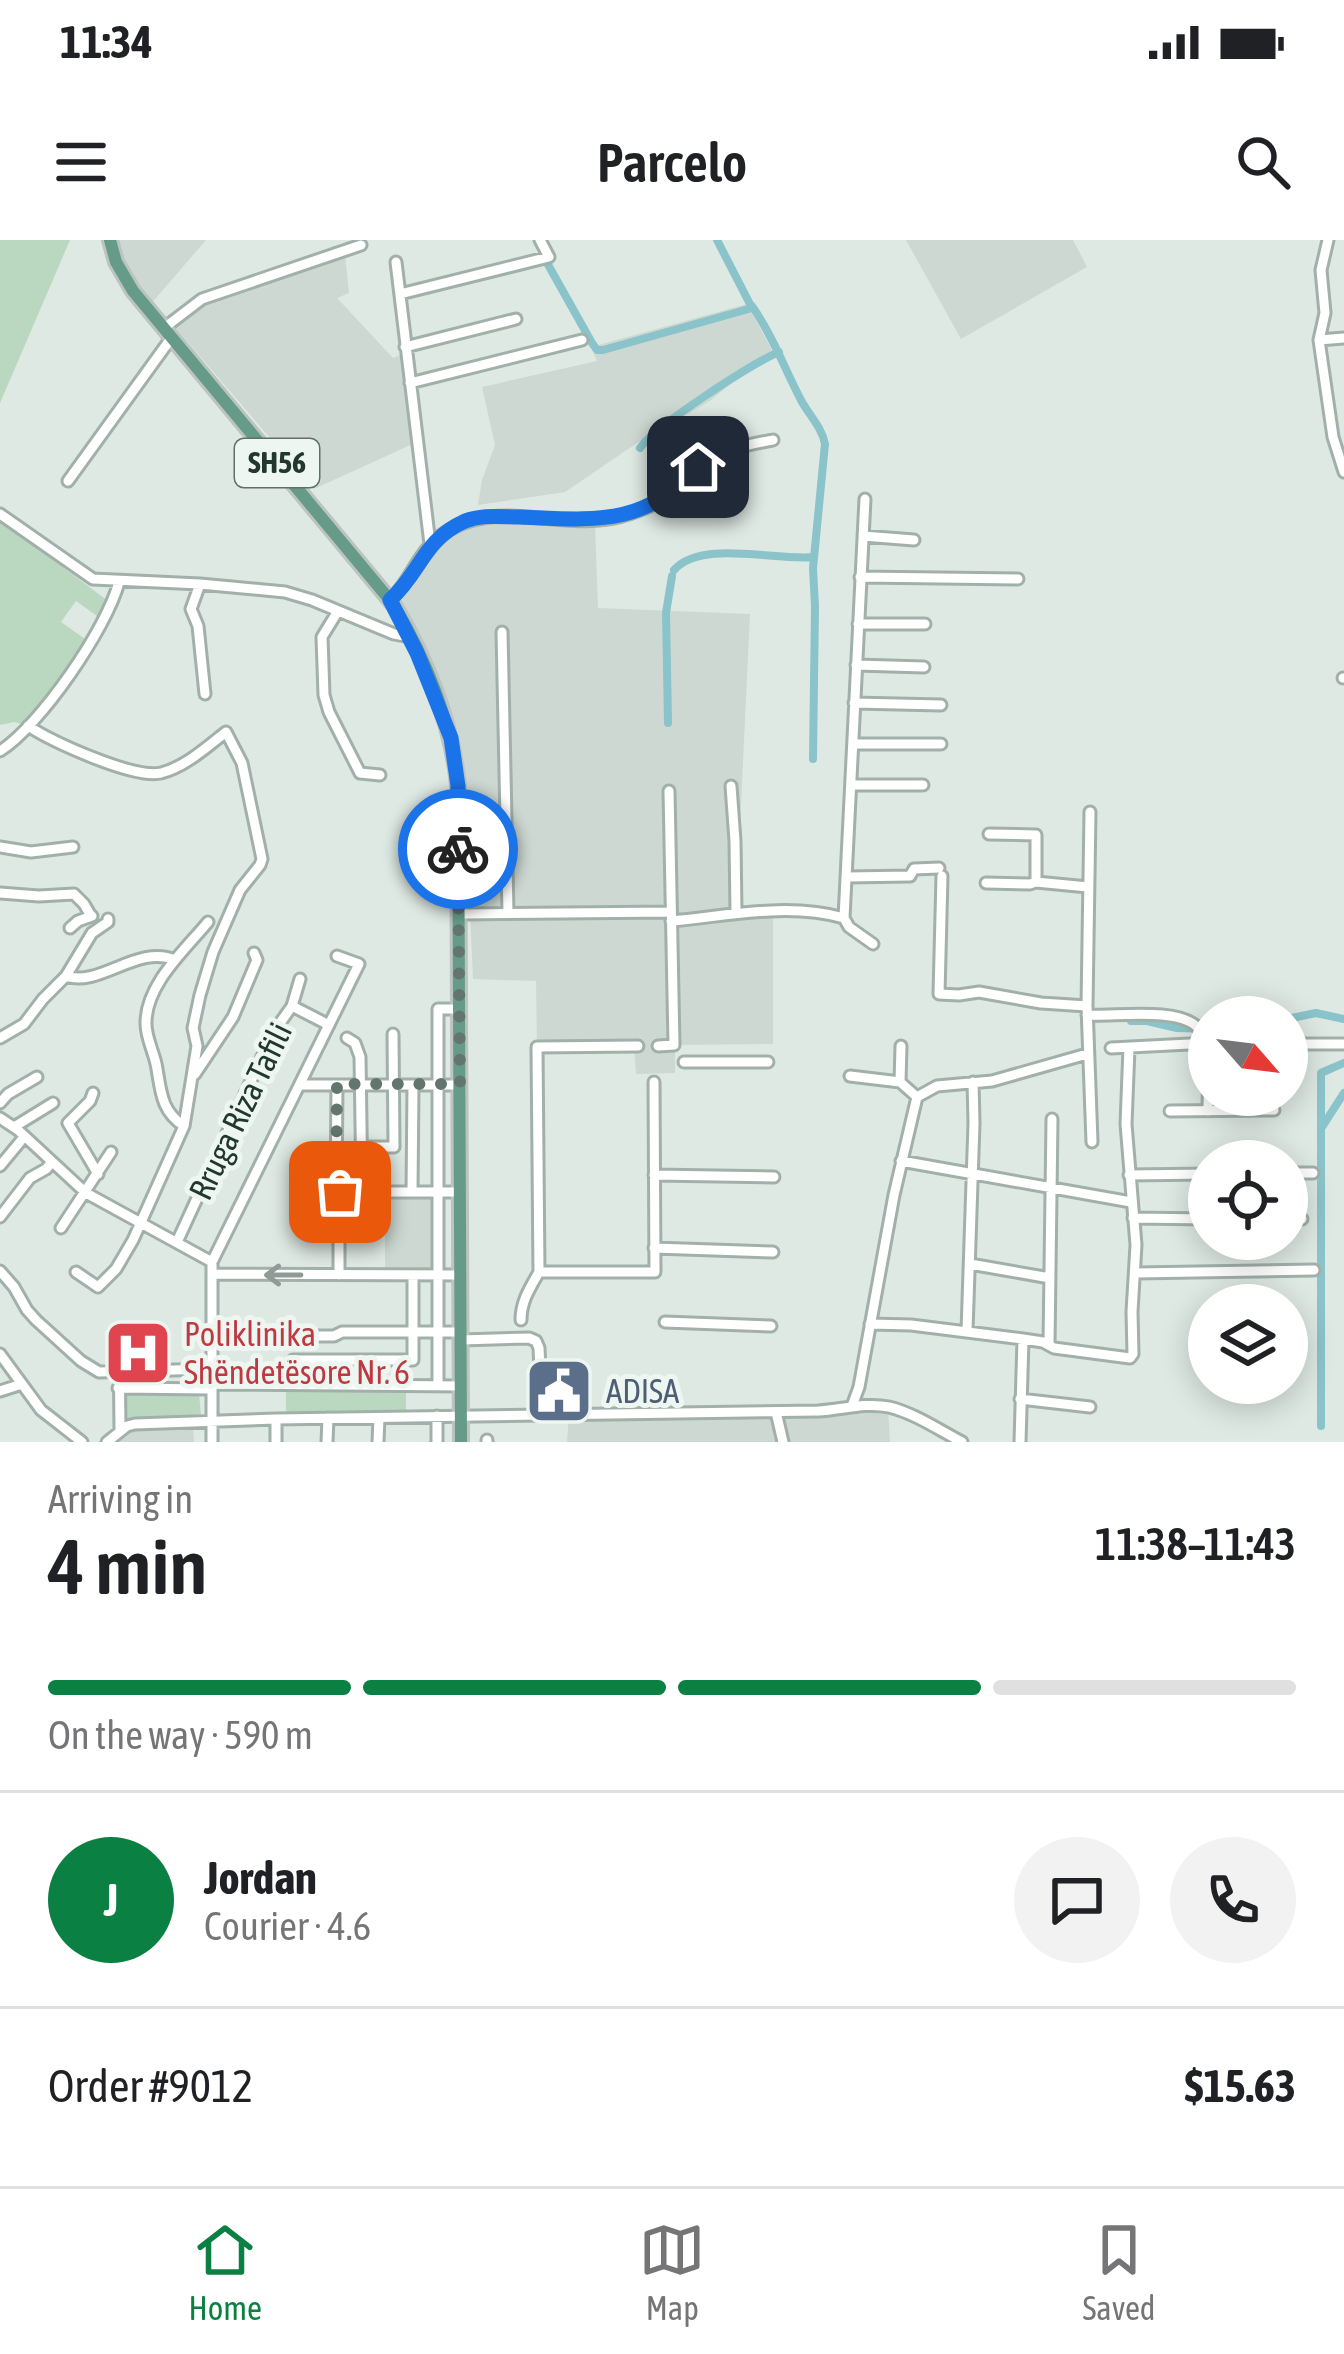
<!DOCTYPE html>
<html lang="en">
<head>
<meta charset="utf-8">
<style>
	body { margin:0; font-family:"Asap Condensed",sans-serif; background:#f2f2f2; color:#202124; height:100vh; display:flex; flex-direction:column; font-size:45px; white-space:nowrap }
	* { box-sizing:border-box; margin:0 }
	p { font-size:39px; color:#757577 }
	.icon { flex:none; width:66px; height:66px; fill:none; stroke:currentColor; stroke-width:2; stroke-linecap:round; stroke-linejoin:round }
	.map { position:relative; height:1202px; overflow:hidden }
	.side { display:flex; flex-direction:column; background:#fff; flex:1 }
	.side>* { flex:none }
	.needle { width:78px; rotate:118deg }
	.tools { position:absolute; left:1188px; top:756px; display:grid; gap:24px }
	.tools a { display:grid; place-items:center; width:120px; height:120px; border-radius:50%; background:#fff; box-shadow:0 6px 30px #0003; font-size:60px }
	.pin { position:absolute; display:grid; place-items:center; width:102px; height:102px; color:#fff; margin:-51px; border-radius:24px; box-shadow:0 6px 18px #0006 }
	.courier { position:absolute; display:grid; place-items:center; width:120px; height:120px; margin:-60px; border:9px solid #1a73e8; border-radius:50%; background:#fff; color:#222; box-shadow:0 3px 15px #0007 }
	.summary em { font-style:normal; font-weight:600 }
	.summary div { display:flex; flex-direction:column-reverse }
	.summary { display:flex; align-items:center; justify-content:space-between; height:204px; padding:0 48px }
	h1 { font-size:78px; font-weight:600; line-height:90px }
	.bar { display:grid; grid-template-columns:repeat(4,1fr); gap:18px 12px; align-content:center; height:144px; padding:0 48px }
	.bar i { height:15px; border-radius:9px; background:#e0e0e0 }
	.bar .on { background:#0b8043 }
	.bar p { grid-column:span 4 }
	.line { display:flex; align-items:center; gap:30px; padding:0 48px; border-top:3px solid #e0e0e0 }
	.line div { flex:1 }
	.round { display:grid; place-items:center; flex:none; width:126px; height:126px; border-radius:63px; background:#f2f2f2 }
	.status { display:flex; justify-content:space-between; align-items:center; height:84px; padding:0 60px; background:#fff; direction:ltr }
	.status svg { height:33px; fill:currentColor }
	header { display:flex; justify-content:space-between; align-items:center; height:156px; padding:0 48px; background:#fff; font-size:54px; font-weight:600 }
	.tab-bar { display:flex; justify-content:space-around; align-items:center; height:168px; border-top:3px solid #e0e0e0; background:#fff; font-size:33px; color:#757577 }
	.tab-bar a { display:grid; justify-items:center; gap:6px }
	.tab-bar .on { color:#0b8043 }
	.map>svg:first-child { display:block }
	.built { fill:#cdd8d2 }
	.green { fill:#b9d8bf }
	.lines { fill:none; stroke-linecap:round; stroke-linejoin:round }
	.canal { stroke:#8ac4ca; stroke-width:8 }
	.minor-casing { stroke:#a2b0aa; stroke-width:15 }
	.major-casing { stroke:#bcc3c1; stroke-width:18 }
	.minor { stroke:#fff; stroke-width:9 }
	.major { stroke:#669b8a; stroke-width:12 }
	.oneway { stroke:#909b98 }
	.done { stroke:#63756f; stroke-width:12; stroke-dasharray:0 21.6 }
	.route { stroke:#1a73e8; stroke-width:15 }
	.labels { text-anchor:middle; stroke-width:10; stroke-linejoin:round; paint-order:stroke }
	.shield { fill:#eef6f2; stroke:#5e706a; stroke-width:3 }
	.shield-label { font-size:30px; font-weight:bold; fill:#213730 }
	.street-label { font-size:33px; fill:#213730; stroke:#eef6f2 }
	.health-label { font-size:33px; fill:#be3a42; stroke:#eef6f2; text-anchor:start }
	.service-label { font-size:33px; fill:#4e5e75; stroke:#eef6f2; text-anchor:start }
</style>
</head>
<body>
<div class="status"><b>11:34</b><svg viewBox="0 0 49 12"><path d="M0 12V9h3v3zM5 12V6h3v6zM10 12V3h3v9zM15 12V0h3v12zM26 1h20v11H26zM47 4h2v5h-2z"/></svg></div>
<header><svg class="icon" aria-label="menu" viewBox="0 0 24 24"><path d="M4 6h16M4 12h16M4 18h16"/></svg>Parcelo<svg class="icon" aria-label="search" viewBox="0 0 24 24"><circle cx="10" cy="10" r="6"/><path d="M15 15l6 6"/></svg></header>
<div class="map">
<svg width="1344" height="1202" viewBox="0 0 1344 1202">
	<rect width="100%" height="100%" fill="#dee9e3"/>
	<path class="built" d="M116,0H206L150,65L125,29Z
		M906,0H1073L1087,27L961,99Z
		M345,15L349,53L337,58L393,118L406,113L417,202L314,249L173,85L207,63Z
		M747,64L772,110L710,161L637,203L565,252L478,265L482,240L495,205L482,147L597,121L591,107Z
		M500,281L595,284L598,368L750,374L736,671L773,672V804L675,805V833L636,834L634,806L537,807L536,741L473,739L463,519L450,470L428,418L400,363L434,310L468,286Z
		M385,955H433V1029H385Z
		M888,1167L890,1202H567L569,1175Z
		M193,1186L194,1202H119L133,1189Z"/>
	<path class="green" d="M0,0H70L0,163Z
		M0,280L108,361L97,376L76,361L61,382L88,401L25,485L14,482L0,485Z
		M286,1150H406V1174L286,1175Z
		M123,1151L199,1154L201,1175L123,1179Z"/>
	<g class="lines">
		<path class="canal" d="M546,21L592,103L597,110H603L752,68L717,0
			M752,66C773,96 785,130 802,162C810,176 822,188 825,204L813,328L815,366L813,519
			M640,208C655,186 751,124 779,112
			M674,330C701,299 775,321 814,317
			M668,483L666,373L672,336
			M1287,779L1316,773L1344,779
			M1131,781H1147L1177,788L1209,789
			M1322,887L1344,853
			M1321,1186V833L1344,823"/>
		<defs>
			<path id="minor" d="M1328,0L1321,30L1325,73L1319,100L1333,197L1344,232
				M396,22L430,304
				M400,54L549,17L540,0
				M164,88L202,59L361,5
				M1319,100L1344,98
				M405,107L516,79
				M410,143L582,100
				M68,241L172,97
				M0,274L93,339L200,344L285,352L312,360L394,394L410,397
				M863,296L914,300
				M860,337L1018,339
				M200,344L191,369L198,386L205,454
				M390,360C409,343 416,317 434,301C491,250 565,297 629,274C645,269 664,260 678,249C685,243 690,235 696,229C717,210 746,205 773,200
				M338,371L322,397L324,455L329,472L360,533L380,535
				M858,384H925
				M502,392L508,673
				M856,425L924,427
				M1343,438H1344
				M854,463L941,465
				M28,486C53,502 133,539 161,533C185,527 207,507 226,492L242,523L262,619L260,625L240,650L213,712L200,755L193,788L197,806L184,886L133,1000L116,1029L98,1047L76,1032
				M853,504H941
				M0,511C40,486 107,388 119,342
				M852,545H923
				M731,546L735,601L736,672
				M1090,572L1087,766L1092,902
				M989,594L1036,595V642L1088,647
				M0,607L31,612L73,607
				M942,636L939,754L959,755L979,752L1041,763L1087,766
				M847,637L910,636L914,629L939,628
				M986,643L1030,644L1036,642
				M0,653L39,656L74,654L84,664L91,676
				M459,674L671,672
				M844,678L865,259
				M671,681C728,676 788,662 844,678L849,687L873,704
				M70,688L78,681L92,676
				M66,736C99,748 138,704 175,720
				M292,766L329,785
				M1087,775C1113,777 1178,767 1197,787C1201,792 1204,798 1209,803
				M0,798L24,784L43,759L66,736L92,693L108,682V679
				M347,798L355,803L360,817L362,952
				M1287,804H1344
				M658,806L674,805L669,551
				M1111,808L1209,803
				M684,822H768
				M195,834L233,777L257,720L254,713
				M850,836L900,842L917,857
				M900,842L901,806
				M300,845H460
				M93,853L90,861L68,883L98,934
				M0,863L8,854L37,837
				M1170,871L1274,870
				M1208,871L1209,803
				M0,878L18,890L86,953L212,1022
				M184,886C162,872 161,853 157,829C155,814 146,799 146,784C145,745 185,710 208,682
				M14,887L53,863
				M362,907H394L393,794
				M901,921L1131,962
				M0,926L24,897
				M1287,933H1313
				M654,935L774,937
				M1129,935L1209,934
				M297,952H460
				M336,952L337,845
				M412,952L413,845
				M0,977L30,938L46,929L52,922
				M1133,978L1209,979
				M1287,979H1302
				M61,988L111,912
				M177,1002L273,793L292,766L300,739
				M654,1008L773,1012
				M970,1024L1050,1038
				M0,1031L14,1047L27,1070L36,1080L81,1121L99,1132L212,1129
				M539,1032H655L654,842
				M1136,1033L1314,1030
				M212,1034L461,1035
				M339,1035V952
				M521,1080C521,1061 530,1048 539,1032L537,807L638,806
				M665,1082L771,1086
				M870,1084L911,1085L1023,1099L1043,1102L1054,1108L1130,1118L1133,1114L1132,1072L1136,1005L1126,884L1129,808
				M967,1091L974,883L973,842
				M119,1095L120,1191
				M251,1096H334L342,1092H461
				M461,1100L529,1098L536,1101L539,1108L542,1175
				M1049,1105L1052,879
				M0,1114L41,1170L82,1202
				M293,1120H413V1035
				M212,1144L461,1146
				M438,1146V769H459
				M118,1148L212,1149
				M0,1151L22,1144
				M1020,1159L1090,1167
				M852,1166L859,1147L894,955L917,857L937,846L992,841L1087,814
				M776,1172L783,1202
				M437,1176V1202
				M276,1179V1202
				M487,1200V1202
				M107,1202L127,1186L135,1184L276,1179L818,1171C841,1170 865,1162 889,1167C914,1173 939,1190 962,1202
				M212,1202V1022L359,724L337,716
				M327,1202L328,1178
				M378,1202L379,1178
				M1020,1202L1023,1099"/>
			<path id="major" d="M110,0L116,22L133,51L394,365C426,419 452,483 458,546L461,1202"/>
		</defs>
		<use href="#minor" class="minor-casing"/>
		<use href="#major" class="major-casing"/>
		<use href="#minor" class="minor"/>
		<use href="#major" class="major"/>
	</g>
	<defs><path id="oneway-shaft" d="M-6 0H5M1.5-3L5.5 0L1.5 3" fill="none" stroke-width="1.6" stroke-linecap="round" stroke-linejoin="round" transform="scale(3)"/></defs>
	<use class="oneway" href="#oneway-shaft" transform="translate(283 1035) rotate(180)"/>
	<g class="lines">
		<path class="done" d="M340,952H336L337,844H460L458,609"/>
		<path class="route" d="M458,609V546L451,498L417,413L390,360C421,332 423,300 465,281C483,274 501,277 520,277C596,280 643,287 698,227"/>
	</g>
	<defs>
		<symbol id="hospital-square" viewBox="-11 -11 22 22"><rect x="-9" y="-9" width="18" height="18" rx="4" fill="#e0444e" stroke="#eef6f2"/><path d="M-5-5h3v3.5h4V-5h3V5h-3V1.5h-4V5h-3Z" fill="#fff"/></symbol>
		<symbol id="civic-square" viewBox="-11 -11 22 22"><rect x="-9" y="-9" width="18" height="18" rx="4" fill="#5c6f8a" stroke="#eef6f2"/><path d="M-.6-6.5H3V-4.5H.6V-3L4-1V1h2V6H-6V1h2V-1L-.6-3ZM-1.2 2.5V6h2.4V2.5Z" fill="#fff"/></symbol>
	</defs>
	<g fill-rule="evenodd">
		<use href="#hospital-square" x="100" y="1075" width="76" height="76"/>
		<use href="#civic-square" x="521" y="1113" width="76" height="76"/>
	</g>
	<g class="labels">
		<rect class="shield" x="235" y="199" width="84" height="48" rx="9"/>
		<g class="shield-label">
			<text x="277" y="233">SH56</text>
		</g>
		<g class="street-label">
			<text transform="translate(240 871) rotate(-64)" y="12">Rruga Riza Tafili</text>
		</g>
		<g class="health-label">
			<text x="184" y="1106">Poliklinika<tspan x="184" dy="38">Shëndetësore Nr. 6</tspan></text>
		</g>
		<g class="service-label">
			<text x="606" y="1163">ADISA</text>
		</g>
	</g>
</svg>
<div class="tools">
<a><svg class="needle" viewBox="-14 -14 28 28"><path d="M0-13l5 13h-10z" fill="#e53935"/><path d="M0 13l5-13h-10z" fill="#757577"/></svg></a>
<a><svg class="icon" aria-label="locate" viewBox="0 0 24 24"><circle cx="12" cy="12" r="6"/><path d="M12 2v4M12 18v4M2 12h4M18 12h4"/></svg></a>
<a><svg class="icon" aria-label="layers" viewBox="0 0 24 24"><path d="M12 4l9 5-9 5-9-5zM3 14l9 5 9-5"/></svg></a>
</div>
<div class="pin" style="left:340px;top:952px;background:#ea580c"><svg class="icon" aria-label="bag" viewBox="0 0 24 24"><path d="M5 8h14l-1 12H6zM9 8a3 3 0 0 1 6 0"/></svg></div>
<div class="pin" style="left:698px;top:227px;background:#1f2937"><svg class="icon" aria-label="home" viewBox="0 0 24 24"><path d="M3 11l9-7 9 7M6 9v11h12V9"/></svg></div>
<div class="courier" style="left:458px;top:609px"><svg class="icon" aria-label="bike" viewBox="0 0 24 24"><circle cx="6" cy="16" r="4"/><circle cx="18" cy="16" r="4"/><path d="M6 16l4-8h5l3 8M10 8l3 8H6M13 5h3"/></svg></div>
</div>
<section class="side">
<div class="summary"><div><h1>4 min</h1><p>Arriving in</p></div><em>11:38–11:43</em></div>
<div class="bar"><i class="on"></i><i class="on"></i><i class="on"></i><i></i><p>On the way · 590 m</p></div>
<div class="line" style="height:216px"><b class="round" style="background:#0b8043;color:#fff">J</b><div><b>Jordan</b><p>Courier · 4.6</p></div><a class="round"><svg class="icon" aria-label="chat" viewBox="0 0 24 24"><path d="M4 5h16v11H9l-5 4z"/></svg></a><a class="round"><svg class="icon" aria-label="phone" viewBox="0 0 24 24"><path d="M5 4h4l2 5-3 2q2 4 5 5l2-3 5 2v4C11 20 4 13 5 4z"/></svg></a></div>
<div class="line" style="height:156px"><div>Order #9012</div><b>$15.63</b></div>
</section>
<nav class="tab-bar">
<a class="on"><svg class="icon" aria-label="home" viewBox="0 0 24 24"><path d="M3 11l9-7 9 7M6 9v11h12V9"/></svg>Home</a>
<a><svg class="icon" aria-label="map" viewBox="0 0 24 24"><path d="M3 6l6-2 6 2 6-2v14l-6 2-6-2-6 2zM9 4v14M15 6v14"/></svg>Map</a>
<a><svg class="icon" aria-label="saved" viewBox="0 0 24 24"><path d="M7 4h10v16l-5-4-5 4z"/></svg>Saved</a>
</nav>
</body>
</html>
